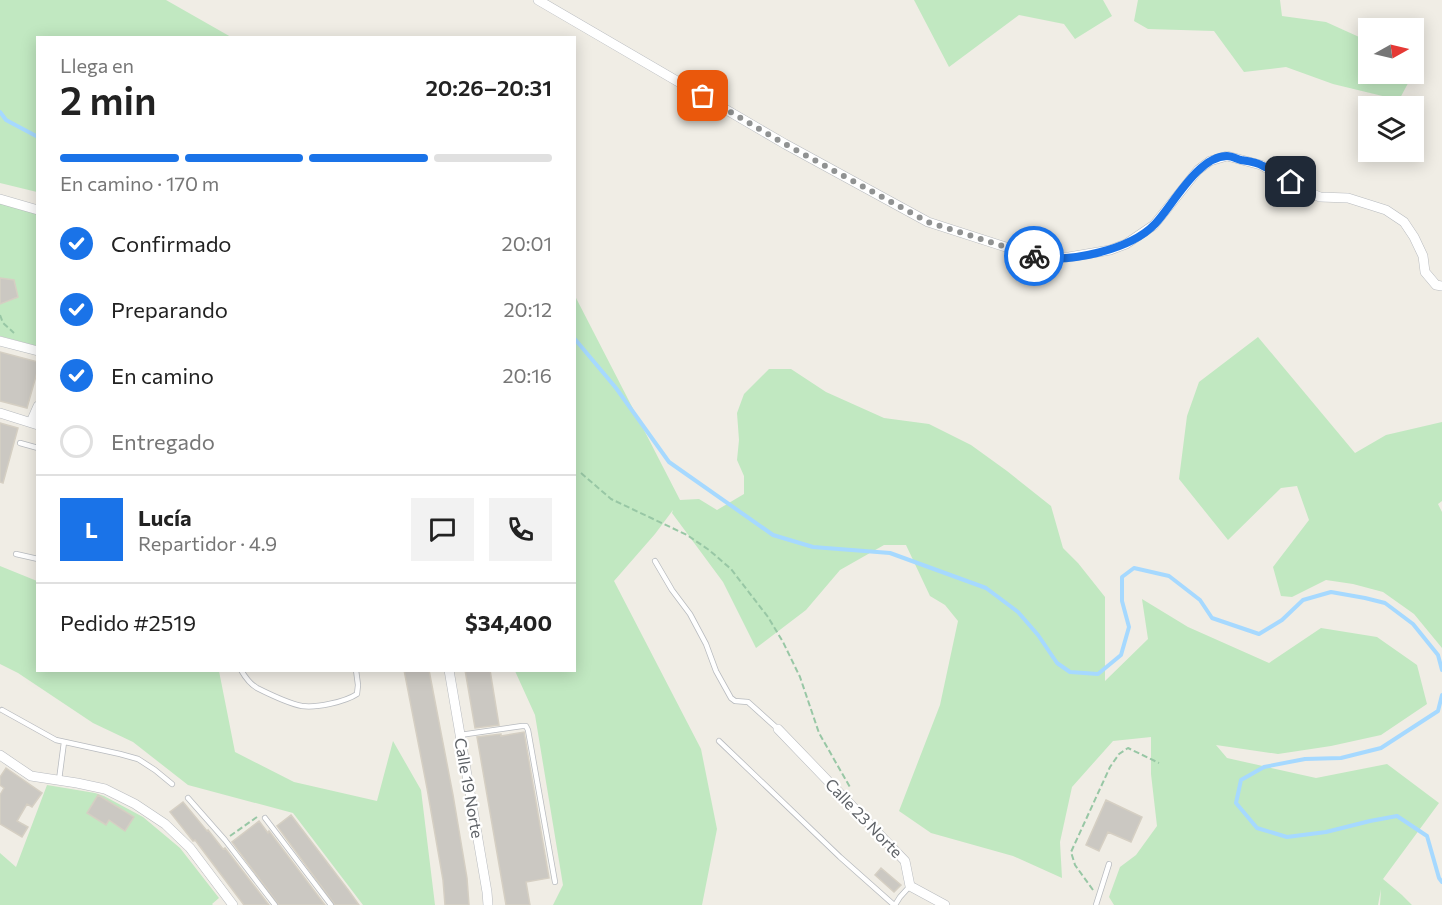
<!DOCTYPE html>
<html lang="es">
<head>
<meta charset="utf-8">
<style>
	body { margin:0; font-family:Commissioner,sans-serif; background:#f2f2f2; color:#222; height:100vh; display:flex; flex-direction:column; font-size:22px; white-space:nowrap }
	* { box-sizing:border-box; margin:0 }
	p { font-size:20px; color:#767676 }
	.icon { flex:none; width:33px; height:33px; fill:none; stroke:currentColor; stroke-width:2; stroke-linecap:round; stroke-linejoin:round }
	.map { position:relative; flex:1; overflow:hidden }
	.sheet { position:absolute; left:36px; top:36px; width:540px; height:636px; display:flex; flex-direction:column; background:#fff; border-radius:0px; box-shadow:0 3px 15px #0003 }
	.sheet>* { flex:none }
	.needle { width:39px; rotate:82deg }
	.controls { position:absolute; left:1358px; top:18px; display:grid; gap:12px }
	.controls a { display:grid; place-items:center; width:66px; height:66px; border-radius:0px; background:#fff; box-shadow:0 3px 15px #0003; font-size:30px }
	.pin { position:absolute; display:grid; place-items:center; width:51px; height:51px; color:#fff; margin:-26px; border-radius:12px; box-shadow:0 3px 9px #0006 }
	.courier { position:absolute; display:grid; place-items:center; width:60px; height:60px; margin:-30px; border:4px solid #1a73e8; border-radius:50%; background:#fff; color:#222; box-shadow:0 2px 8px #0007 }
	.head em { font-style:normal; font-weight:600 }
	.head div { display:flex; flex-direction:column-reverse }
	.head { display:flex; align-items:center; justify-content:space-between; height:102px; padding:0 24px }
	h1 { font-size:39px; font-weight:600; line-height:45px }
	.bar { display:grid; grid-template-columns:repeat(4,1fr); gap:9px 6px; align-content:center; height:72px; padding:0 24px }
	.bar i { height:8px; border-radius:4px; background:#e0e0e0 }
	.bar .active { background:#1a73e8 }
	.bar p { grid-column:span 4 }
	.line { display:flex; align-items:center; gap:15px; padding:0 24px; border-top:2px solid #e0e0e0 }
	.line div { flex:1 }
	.round { display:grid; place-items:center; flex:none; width:63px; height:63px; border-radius:0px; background:#f2f2f2 }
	ol { padding:0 24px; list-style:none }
	li { display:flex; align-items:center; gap:18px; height:66px }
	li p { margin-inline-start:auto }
	li .icon { padding:6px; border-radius:50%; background:#1a73e8; color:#fff; stroke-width:4 }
	li:last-child { color:#767676 }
	li i { width:33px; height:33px; border:3px solid #e0e0e0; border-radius:50% }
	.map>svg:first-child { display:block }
	.green { fill:#c1e8c1 }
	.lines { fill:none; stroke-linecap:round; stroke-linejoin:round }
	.stream { stroke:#a6d9ff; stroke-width:4 }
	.building { fill:#cbc8c2; stroke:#d5cfc3; stroke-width:1.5 }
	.service-casing { stroke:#b8bbbf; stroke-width:6 }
	.minor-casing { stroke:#b8bbbf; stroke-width:10 }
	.path { stroke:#98c7a5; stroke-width:2; stroke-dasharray:6 3; stroke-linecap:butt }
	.service { stroke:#fff; stroke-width:4.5 }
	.minor { stroke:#fff; stroke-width:9 }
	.done { stroke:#909292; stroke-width:6; stroke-dasharray:0 10.8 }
	.route { stroke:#1a73e8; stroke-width:8 }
	.labels { text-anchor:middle; stroke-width:4.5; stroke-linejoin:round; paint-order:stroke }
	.street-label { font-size:16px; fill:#5d6166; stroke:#fff }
</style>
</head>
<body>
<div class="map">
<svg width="1442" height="905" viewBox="0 0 1442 905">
	<rect width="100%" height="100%" fill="#f0ede5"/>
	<path class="green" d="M0,0H166L231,37L38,38L37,192L0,183Z
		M914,0H1103L1112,16L1075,39L1064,24L1019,15L949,67Z
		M1138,0H1280L1282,16L1326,22L1368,41V74H1413L1399,100L1333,84L1286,67L1244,72L1214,31L1148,29L1134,21Z
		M0,196L37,205V346L0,336Z
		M575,296L680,500L699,499L717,510L744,494V476L737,460L739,440L737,413L744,394L769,369H791L826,392L884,418L929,424L971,445L1007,471L1051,506L1063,548L1078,563L1105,597V681L1148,639L1142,599L1188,627L1269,663L1321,628L1377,637L1417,665L1427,704L1381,735L1331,746L1278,754L1216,745L1227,758L1316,778L1387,764L1439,803L1383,879L1402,895L1412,905H1380L1381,889L1378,905H1114L1109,897L1120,867L1136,855L1157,826L1151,774V737L1113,741L1072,787L1060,842L1062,878L1013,856L931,833L899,811L940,705L958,621L945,605L930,596L906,545H884L840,570L806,610L756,648L723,582L672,513L673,510L655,534L614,581L701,749L717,829L702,905H553L563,885L535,715L515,671L574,670Z
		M1258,337L1355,453L1386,435L1442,422V501L1438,504L1442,512V648L1414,614L1383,592L1353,584L1326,580L1292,597L1281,596L1273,567L1309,520L1297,486L1281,488L1228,540L1179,479L1187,416L1199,382Z
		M0,566L37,581L38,670L219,671L235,752L294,782L377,801L393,741L421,790L435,905H363L293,813L188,785L133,742L93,723L18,673L0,664Z
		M47,785L95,793L104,796L143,817L180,848L219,898L212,904L213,905H0V853L16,867Z"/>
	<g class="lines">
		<path class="stream" d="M0,112L6,120L38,137
			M574,338L616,388L669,462L773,535L813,547L890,553L986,588L1018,612L1038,635L1057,663L1070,672L1098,674L1121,655L1129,627L1122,601V577L1134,568L1169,576L1200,600L1212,618L1259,634L1282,620L1303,600L1331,592L1365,598L1385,603L1413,624L1438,655L1442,670
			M1442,695L1438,711L1381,748L1341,758L1305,759L1264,767L1241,780L1236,803L1257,828L1287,837L1326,832L1370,821L1397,816L1427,836L1439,878L1442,882"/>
	</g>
	<path class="building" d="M0,278L14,280L18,297L0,304Z
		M0,352L38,362V369L27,408L0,401Z
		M0,423L18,428L3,483L0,482Z
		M404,670H429L453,795L467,878L469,905H445L443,880L427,788Z
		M465,670H490L499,725L475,728Z
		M524,732L549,878L526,882L530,905H506L477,737L501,734V736Z
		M6,768L42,793L32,807L27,804L17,821L28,827L22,837L0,824V795L4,788L0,785V777Z
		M98,795L134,817L125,831L109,820L106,825L87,813Z
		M1106,800L1142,817L1131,842L1108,832L1099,851L1086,845Z
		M183,802L207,831L208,830L223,849L225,848L269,905H244L195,840L193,841L170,812Z
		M291,815L349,891L359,905H335L277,826Z
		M259,821L268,833L269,831L325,905H279L232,842Z
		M881,868L901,885L894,892L875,875Z"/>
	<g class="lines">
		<defs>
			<path id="service" d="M20,443L38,448
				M16,554L38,559
				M655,561L672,590L690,614L706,644L716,671L731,698L735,701L748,702L778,729
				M241,670C245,677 250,684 257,688C267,693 291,704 302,706C316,708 345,702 357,694L358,685L356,670
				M2,710L56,740L120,754L138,759L155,770L172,784
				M460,735L522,726H526L528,730L555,882
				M719,741L840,857L894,905
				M59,780L64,742
				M188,798L225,840L275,905
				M265,818L331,905
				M895,905L900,897L910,886
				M1096,905L1109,864"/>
			<path id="minor" d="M538,0L785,144L928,222L1037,257H1069L1110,250L1126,244L1154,225L1198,170L1210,161L1227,156L1261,165L1306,191L1320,197L1348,198L1386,210L1404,222L1414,237L1423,256L1425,272L1436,285L1442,286
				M0,199L38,210
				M0,341L38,351
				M0,413L38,425
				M31,422L38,406
				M449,670L487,892L488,905
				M778,729L905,861L910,886L945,905
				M0,755L31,776L77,783L105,789L135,804L165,824L190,848L233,905"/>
		</defs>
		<use href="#service" class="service-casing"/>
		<use href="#minor" class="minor-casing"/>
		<path class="path" d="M0,315L3,323L14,333
			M581,473L611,499L687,535L709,550L731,569L768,617L783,642L800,677L819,733L851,789
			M230,836L257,817
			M1093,890L1075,865L1071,852L1110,767L1119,754L1128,748L1159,763"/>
		<use href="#service" class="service"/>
		<use href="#minor" class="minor"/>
	</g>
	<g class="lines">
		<path class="done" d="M703,96L785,144L928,222L1034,256"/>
		<path class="route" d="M1034,256C1068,264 1130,250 1155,224C1173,205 1198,156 1227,156C1232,156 1237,159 1241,160C1248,161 1257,162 1263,166C1273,170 1282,177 1291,182"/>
	</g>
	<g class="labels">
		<g class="street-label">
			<text transform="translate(469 788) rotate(80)" y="6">Calle 19 Norte</text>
			<text transform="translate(864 818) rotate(46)" y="6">Calle 23 Norte</text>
		</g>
	</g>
</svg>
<div class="controls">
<a><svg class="needle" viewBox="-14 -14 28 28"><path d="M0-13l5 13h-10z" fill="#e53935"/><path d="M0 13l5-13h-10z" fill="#767676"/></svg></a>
<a><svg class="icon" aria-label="layers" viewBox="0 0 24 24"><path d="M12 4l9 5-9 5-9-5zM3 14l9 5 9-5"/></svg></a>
</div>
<div class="pin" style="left:703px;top:96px;background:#ea580c"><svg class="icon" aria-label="bag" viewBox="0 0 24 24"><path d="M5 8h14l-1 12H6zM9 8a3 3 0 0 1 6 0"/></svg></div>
<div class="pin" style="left:1291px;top:182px;background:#1f2937"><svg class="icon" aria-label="home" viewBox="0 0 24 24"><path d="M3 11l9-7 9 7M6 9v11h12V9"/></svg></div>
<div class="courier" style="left:1034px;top:256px"><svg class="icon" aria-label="bike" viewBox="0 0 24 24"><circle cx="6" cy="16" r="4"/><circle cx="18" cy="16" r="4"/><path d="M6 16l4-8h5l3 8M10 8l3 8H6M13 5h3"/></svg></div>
<section class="sheet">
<div class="head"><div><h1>2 min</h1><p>Llega en</p></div><em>20:26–20:31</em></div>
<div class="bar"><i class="active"></i><i class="active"></i><i class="active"></i><i></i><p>En camino · 170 m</p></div>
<ol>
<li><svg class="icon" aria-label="check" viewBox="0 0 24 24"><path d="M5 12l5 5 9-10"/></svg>Confirmado<p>20:01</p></li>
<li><svg class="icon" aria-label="check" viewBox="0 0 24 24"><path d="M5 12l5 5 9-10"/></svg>Preparando<p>20:12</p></li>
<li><svg class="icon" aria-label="check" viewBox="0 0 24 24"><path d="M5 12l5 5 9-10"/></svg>En camino<p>20:16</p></li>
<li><i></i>Entregado</li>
</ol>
<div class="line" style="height:108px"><b class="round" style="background:#1a73e8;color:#fff">L</b><div><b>Lucía</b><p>Repartidor · 4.9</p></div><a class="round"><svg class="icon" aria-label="chat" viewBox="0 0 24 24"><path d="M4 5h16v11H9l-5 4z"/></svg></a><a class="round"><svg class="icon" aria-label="phone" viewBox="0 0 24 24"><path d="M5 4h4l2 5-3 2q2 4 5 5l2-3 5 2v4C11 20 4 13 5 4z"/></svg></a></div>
<div class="line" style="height:78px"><div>Pedido #2519</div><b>$34,400</b></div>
</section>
</div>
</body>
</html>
